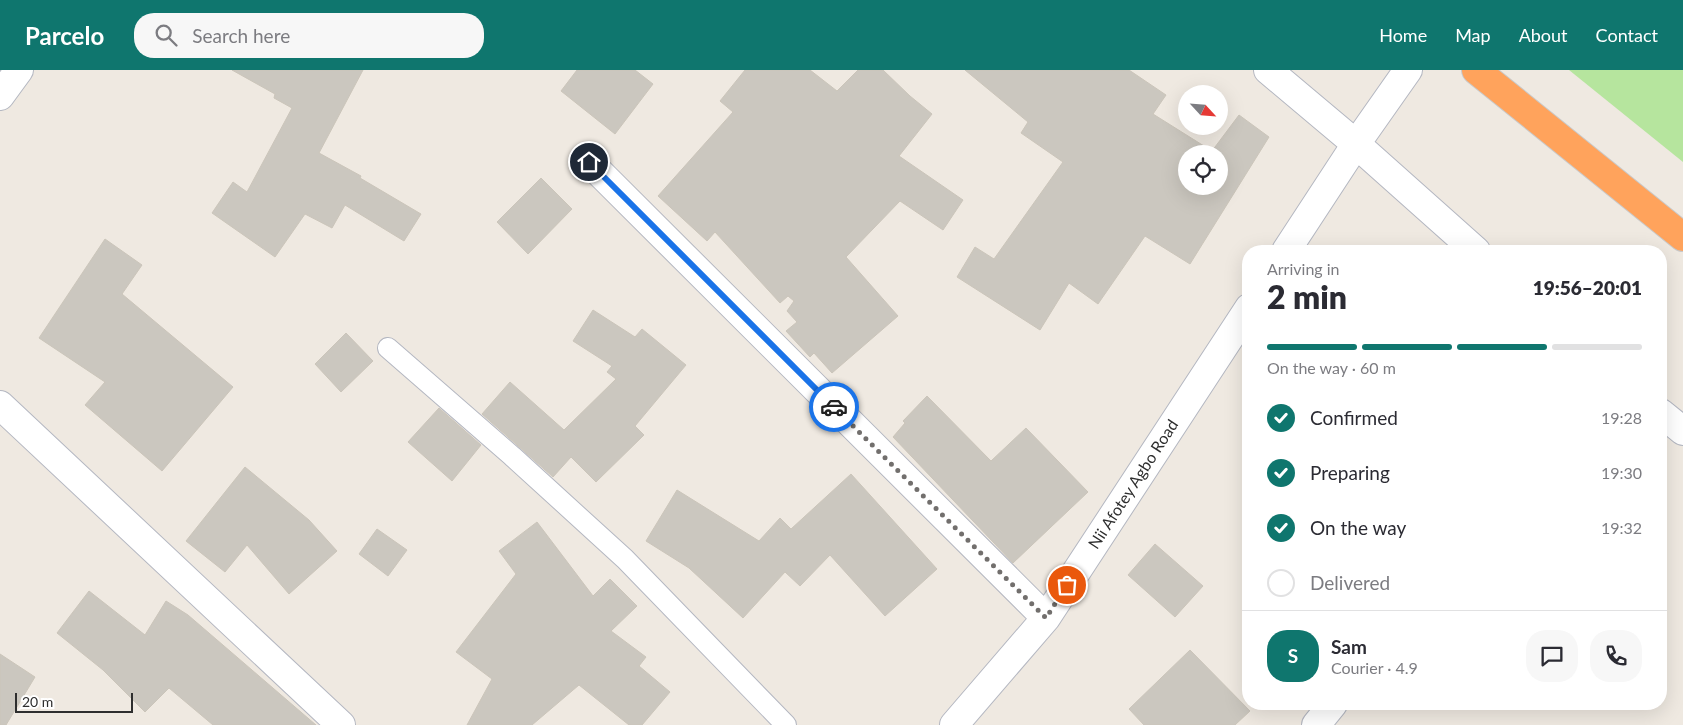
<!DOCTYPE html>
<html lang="en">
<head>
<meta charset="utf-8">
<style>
	body { margin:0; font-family:Lato,sans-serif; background:#f7f7f7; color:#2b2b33; height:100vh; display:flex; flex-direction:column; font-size:19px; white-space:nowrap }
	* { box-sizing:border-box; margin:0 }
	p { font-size:16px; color:#7c7c81 }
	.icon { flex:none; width:28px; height:28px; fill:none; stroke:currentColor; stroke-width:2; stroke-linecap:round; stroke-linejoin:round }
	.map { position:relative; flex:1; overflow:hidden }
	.drawer { position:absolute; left:1242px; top:175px; width:425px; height:465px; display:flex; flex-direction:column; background:#fff; border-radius:20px; box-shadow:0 5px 20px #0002 }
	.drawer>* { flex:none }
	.needle { width:32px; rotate:116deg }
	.controls { position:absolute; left:1178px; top:15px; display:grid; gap:10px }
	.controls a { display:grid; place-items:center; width:50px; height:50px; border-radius:50%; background:#fff; box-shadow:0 5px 20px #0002; font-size:25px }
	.scale { position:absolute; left:15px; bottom:12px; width:118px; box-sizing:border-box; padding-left:5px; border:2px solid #2e2e2e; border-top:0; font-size:14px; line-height:18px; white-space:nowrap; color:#2e2e2e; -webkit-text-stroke:4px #fff; paint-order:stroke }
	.pin { position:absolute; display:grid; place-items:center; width:42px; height:42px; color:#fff; margin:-21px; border:2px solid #fff; border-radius:50%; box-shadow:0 1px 5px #0007 }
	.courier { position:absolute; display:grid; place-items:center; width:50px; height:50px; margin:-25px; border:4px solid #1a73e8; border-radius:50%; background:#fff; color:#222; box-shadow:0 1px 6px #0007 }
	.head em { font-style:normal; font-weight:800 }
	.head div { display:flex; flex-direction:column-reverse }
	.head { display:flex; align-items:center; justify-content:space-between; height:85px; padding:0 25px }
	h1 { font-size:32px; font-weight:800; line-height:38px }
	.bar { display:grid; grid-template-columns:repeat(4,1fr); gap:8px 5px; align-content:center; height:60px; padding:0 25px }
	.bar i { height:6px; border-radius:4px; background:#e1e1e2 }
	.bar .selected { background:#0f766e }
	.bar p { grid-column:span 4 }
	.line { display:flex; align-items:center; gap:12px; padding:0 25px; border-top:1px solid #e1e1e2 }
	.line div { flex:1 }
	.round { display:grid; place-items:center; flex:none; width:52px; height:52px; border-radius:20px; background:#f7f7f7 }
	ol { padding:0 25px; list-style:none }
	li { display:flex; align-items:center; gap:15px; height:55px }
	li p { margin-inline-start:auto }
	li .icon { padding:5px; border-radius:50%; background:#0f766e; color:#fff; stroke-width:4 }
	li:last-child { color:#7c7c81 }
	li i { width:28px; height:28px; border:2px solid #e1e1e2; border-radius:50% }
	header { display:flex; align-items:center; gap:30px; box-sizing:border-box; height:70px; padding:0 25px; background:#0f766e; color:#fff }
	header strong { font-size:24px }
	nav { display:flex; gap:28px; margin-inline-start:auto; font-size:18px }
	.search { width:350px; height:45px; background:#f7f7f7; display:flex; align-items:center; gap:12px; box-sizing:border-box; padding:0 18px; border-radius:20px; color:#7c7c81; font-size:19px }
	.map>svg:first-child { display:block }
	.green { fill:#b6e59e }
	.building { fill:#cbc7bf; stroke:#cbc5ba; fill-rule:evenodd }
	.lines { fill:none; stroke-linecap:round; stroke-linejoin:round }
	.lane-casing { stroke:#b4b7c1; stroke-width:22 }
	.street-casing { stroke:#b4b7c1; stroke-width:30 }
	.highway-casing { stroke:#c9c9c9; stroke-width:30 }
	.lane { stroke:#fff; stroke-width:20 }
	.street { stroke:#fff; stroke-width:28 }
	.highway { stroke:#ffa35c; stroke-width:28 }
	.done { stroke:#726f6d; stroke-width:5; stroke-dasharray:0 9 }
	.route { stroke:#1a73e8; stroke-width:6 }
	.labels { text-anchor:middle; stroke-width:4; stroke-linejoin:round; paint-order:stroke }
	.street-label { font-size:16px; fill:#2e2e2e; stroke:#fff }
</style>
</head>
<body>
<header>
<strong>Parcelo</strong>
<div class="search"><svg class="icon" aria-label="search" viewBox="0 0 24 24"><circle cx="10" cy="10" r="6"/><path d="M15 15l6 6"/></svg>Search here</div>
<nav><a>Home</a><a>Map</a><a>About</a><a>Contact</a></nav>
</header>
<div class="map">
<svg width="1683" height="655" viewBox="0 0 1683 655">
	<rect width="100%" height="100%" fill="#efe9e1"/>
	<path class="green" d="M1569,0H1683V92Z"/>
	<path class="building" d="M232,0H363L319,83L361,106L360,108L421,144L404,171L345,135L332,158L305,144L275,187L212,143L233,112L247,122L292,38L274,28L275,24Z
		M577,0H635L653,14L615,64L561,21Z
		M745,0H810L837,21L858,0H883L910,26L932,44L899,86L963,130L943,160L900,131L846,187L898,246L832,303L814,283L810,287L786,261L797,252L787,241L794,231L788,226L780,233L715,162L707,171L658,126L733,42L720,31Z
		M965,0H1129L1166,25L1153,44L1212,81L1239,45L1269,67L1190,194L1145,166L1098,234L1069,213L1040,260L957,207L975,177L994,189L1063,92L1021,63L1028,52ZM1186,84H1219V116H1186Z
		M541,108L572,139L528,184L497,152Z
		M105,169L142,195L122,224L233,317L162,401L85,335L105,312L39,268Z
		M593,240L635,267L642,259L686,295L635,356L644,365L596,412L571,387L553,407L482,344L510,312L564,360L616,309L607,302L612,296L573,271Z
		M346,263L373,291L341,322L315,294Z
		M927,326L991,391L1026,358L1088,422L1013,493L893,367L905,353L903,351Z
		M439,338L481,375L452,411L408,372Z
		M245,397L309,450L337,481L289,524L247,475L225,502L186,471Z
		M851,404L937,499L885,546L830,485L800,516L785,502L743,548L689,498L646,471L677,420L759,471L780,448L791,459Z
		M537,452L593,526L610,509L637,536L611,561L646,587L639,596L670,622L642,655H629L579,615L532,655H467L492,609L456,582L516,504L499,481Z
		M377,459L407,480L388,506L359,484Z
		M1155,474L1203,516L1175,547L1128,505Z
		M89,521L145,565L166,531L188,545L316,655H213L169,618L145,642L103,600L57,563Z
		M1190,580L1250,641L1235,655H1144L1129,639Z
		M0,584L35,607L6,655H0Z"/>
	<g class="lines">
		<defs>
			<path id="lane" d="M388,278L512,386L625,489L786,655"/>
			<path id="street" d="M1268,0L1356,74L1476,181
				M0,26L19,0
				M589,92L1046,548
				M1286,181L1356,74L1408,0
				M0,335L341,655
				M1661,343L1683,361
				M954,655L1046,548L1249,238
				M1316,655L1333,634"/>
			<path id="highway" d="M1476,0L1683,167"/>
		</defs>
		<use href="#lane" class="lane-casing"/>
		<use href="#street" class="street-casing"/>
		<use href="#highway" class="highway-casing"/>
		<use href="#lane" class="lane"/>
		<use href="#street" class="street"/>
		<use href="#highway" class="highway"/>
	</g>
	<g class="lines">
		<path class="done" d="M834,337L1046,548L1067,515"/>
		<path class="route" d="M589,92L834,337"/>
	</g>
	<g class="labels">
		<g class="street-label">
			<text transform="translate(1133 414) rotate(-57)" y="6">Nii Afotey Agbo Road</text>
		</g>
	</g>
</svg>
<div class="controls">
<a><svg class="needle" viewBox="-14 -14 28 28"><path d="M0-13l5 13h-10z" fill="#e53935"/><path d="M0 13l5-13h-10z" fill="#7c7c81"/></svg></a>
<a><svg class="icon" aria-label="locate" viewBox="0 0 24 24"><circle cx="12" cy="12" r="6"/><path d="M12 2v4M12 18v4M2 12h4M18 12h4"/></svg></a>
</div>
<div class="scale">20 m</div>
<div class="pin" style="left:1067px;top:515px;background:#ea580c"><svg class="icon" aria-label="bag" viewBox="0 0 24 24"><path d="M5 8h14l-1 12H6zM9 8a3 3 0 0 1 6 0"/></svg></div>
<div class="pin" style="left:589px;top:92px;background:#1f2937"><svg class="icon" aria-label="home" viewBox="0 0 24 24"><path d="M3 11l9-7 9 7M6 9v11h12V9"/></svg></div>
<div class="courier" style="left:834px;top:337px"><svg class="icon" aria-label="car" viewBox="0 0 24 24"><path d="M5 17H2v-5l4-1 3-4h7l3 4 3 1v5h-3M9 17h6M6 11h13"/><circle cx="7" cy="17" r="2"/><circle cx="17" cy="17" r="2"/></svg></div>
<section class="drawer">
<div class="head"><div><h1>2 min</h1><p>Arriving in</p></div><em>19:56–20:01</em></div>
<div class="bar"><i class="selected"></i><i class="selected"></i><i class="selected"></i><i></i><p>On the way · 60 m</p></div>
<ol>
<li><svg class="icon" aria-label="check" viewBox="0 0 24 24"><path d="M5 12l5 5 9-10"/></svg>Confirmed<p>19:28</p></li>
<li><svg class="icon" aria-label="check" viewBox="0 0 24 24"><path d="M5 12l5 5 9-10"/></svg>Preparing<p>19:30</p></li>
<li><svg class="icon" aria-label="check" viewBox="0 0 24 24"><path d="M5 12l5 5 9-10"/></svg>On the way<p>19:32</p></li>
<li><i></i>Delivered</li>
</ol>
<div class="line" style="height:90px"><b class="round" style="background:#0f766e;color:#fff">S</b><div><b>Sam</b><p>Courier · 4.9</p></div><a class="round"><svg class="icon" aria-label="chat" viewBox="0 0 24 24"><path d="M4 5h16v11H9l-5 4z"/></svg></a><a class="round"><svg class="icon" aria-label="phone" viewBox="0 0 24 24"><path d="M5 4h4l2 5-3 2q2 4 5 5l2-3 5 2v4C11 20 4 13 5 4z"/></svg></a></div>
</section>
</div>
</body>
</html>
